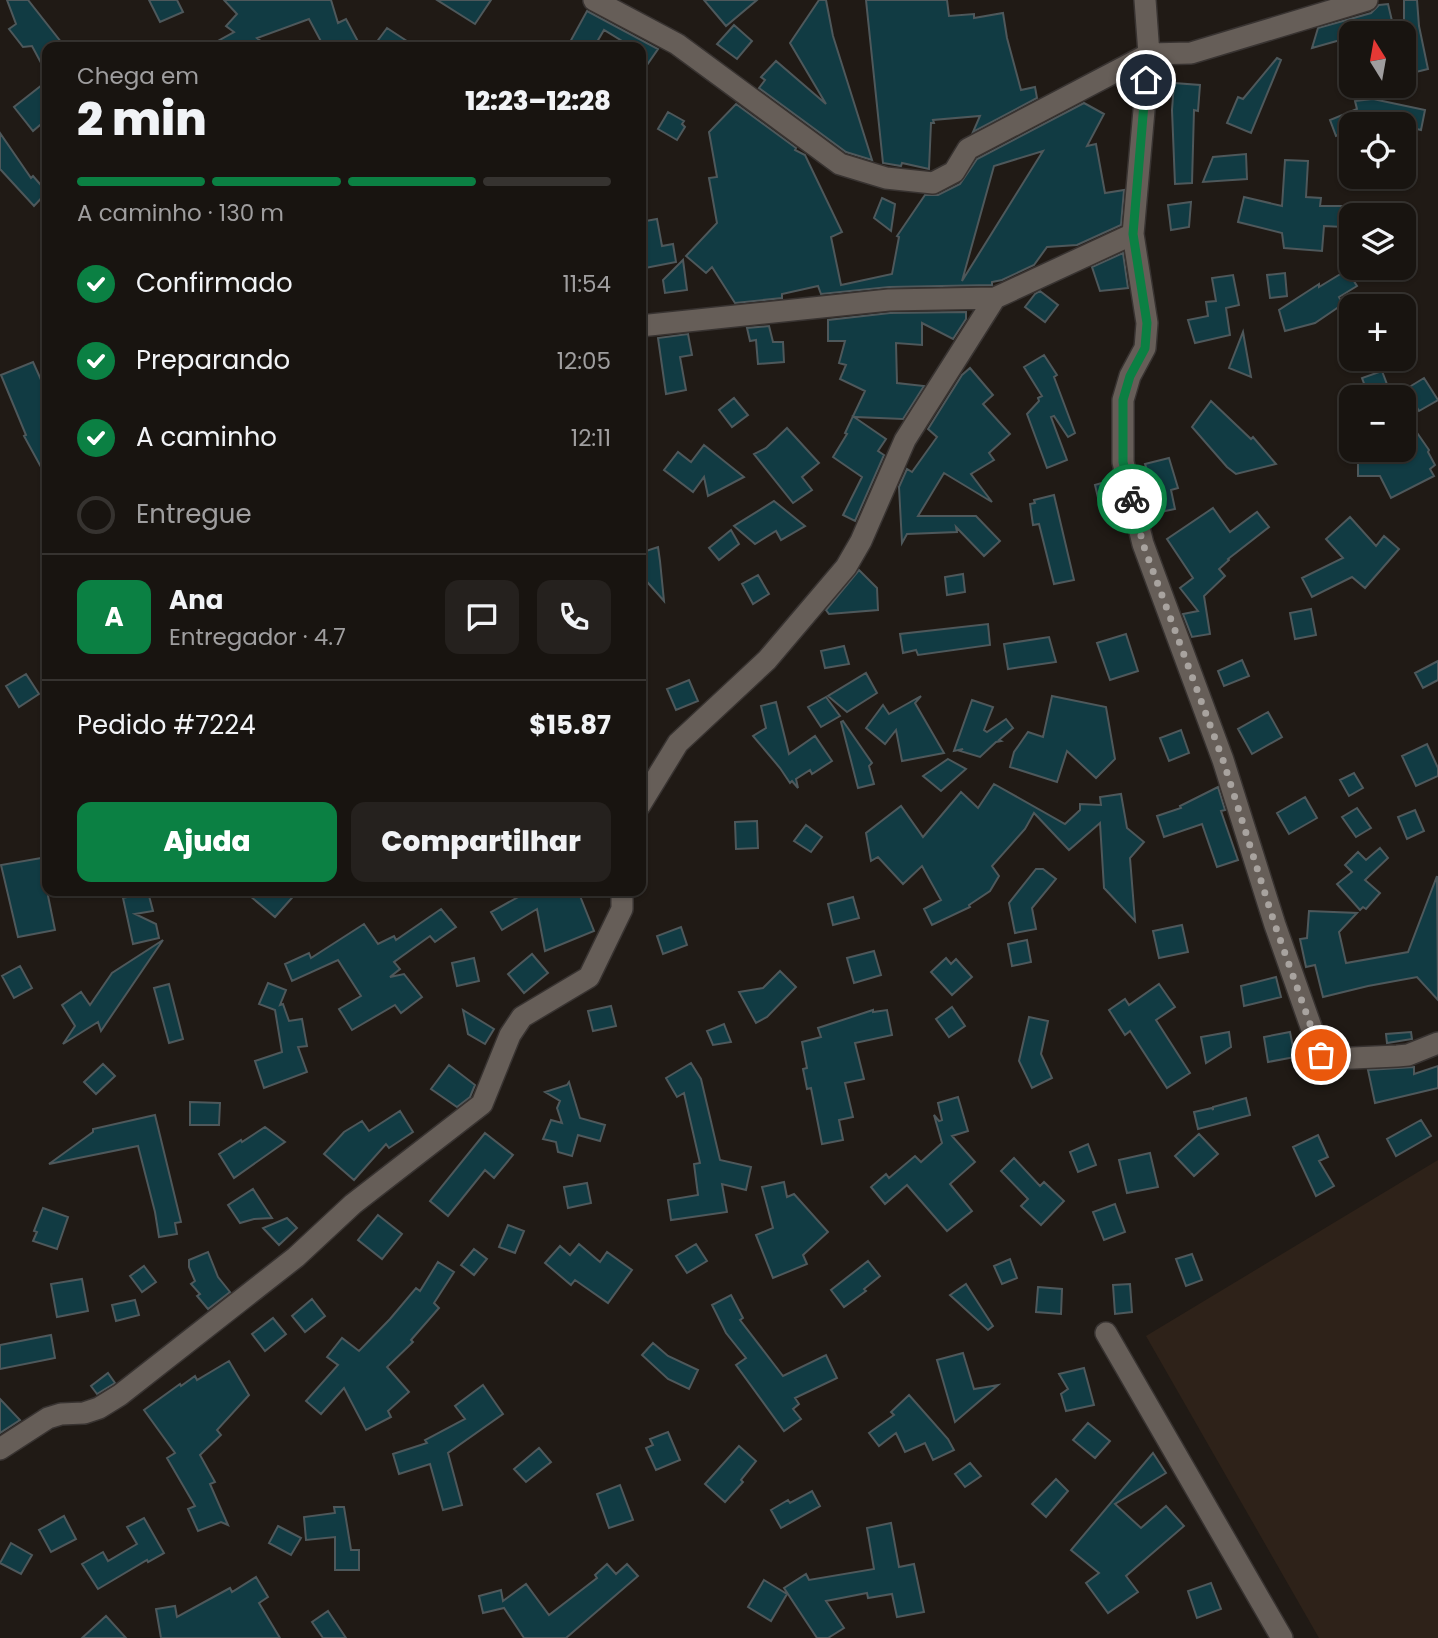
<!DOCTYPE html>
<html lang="pt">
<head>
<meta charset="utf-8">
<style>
	body { margin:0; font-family:Poppins,sans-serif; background:#25211e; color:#f1f3f6; height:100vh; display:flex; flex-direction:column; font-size:26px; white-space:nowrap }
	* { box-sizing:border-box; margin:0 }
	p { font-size:23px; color:#9f9e9f }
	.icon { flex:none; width:38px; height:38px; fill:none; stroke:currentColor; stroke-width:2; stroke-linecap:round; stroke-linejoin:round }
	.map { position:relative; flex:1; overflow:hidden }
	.details { position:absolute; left:42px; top:42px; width:604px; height:854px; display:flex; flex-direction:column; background:#181410; border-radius:14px; box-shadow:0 2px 5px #0004,0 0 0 2px #363330 }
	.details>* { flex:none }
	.needle { width:46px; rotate:349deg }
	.tools { position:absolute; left:1339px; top:21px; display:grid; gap:14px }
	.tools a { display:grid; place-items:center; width:77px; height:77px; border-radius:14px; background:#181410; box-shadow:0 2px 5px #0004,0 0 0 2px #363330; font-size:35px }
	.pin { position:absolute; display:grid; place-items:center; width:60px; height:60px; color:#fff; margin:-30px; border:4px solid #fff; border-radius:50%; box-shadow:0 2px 7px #0007 }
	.courier { position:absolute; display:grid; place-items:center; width:70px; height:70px; margin:-35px; border:5px solid #0b8043; border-radius:50%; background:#fff; color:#222; box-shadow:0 2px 9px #0007 }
	.headline em { font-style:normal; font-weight:800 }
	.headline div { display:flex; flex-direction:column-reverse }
	.headline { display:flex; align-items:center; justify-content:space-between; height:119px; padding:0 35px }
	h1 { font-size:46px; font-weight:800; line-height:52px }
	.bar { display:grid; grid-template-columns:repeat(4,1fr); gap:10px 7px; align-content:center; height:84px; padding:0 35px }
	.bar i { height:9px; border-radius:5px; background:#363330 }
	.bar .on { background:#0b8043 }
	.bar p { grid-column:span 4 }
	.line { display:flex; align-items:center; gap:18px; padding:0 35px; border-top:2px solid #363330 }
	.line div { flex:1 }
	.round { display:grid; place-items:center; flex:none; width:74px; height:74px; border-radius:14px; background:#25211e }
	ol { padding:0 35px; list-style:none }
	li { display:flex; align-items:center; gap:21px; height:77px }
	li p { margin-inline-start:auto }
	li .icon { padding:7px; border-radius:50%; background:#0b8043; color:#fff; stroke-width:4 }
	li:last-child { color:#9f9e9f }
	li i { width:38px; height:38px; border:4px solid #363330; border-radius:50% }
	.action { display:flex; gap:14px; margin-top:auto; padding:14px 35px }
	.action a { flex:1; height:80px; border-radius:14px; background:#0b8043; color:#fff; font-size:28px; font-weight:800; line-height:80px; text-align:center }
	.action a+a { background:#25211e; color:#f1f3f6 }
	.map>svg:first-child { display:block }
	.built { fill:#2e2219 }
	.building { fill:#113b43; stroke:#4e585b; stroke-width:2; fill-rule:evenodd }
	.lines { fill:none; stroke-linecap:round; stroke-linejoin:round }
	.minor-casing { stroke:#383331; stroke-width:24 }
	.minor { stroke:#665e58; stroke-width:21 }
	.done { stroke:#a8a39f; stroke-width:7; stroke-dasharray:0 12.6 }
	.route { stroke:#0b8043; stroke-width:9 }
</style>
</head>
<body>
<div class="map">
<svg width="1438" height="1638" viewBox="0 0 1438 1638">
	<rect width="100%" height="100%" fill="#201a15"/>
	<path class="built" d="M1438,1160V1638H1319L1146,1336Z"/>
	<path class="building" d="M7,0H28L65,47H47V74L32,46L23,47L9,29L16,24Z
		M149,0H177L183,12L160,22Z
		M224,0H331L338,23L346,19L361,47H324L309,19L257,38L268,47H207L234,32L226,26L237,14Z
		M437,0H491L475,24Z
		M704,0H757L726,26Z
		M819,0H826L833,36L872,160L846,152L759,88L765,80L761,77L776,61L826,104L790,43Z
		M866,0H947L949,16L974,14V18L1003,13L1007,38L1021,90L1035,87L1037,98L973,132L980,116L933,120L934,123H931L929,169L902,163L901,166L883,163Z
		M1404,0H1417L1419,26L1428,69L1404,75Z
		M1388,4L1393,25L1363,33H1351V37L1312,48L1318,28L1371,13L1379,5Z
		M587,11L658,49L640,75V47H632L604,30L594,47H580L570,42Z
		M734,25L752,41L737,59L717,44Z
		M387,28L416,47H373Z
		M1277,58L1281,60L1251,133L1227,123L1238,97L1243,99Z
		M47,81V119L33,131L14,107Z
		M1174,83L1200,85L1198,111L1194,110L1192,183L1175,184L1172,110Z
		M1373,99L1425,110L1421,130L1404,126V124H1351V130L1336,136L1330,120L1357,109L1355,101Z
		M1084,103L1104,114L1087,146L1096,144L1105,193L1124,190L1121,225L1077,245L1047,247L1034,265L1002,280L992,282V285L889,287L821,294L818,286L782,294V298L735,303L712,267L706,273L686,256L717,223L709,178L717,177L709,132L736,104L796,148L795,150L805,155L842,232L831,237L841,285L892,274L899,237L897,236L925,195H938L960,184L977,159ZM1043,151L962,281L994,166Z
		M668,112L684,121L682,124L685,127L677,140L658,129Z
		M0,133L31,178L33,176L47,192L34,206L0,169Z
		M1246,154L1247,179L1203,182L1213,157Z
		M1285,160L1308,161L1306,197L1321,198L1320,206H1344L1343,227L1324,226L1322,251L1284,248L1282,233L1238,222L1244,197L1282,206Z
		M882,198L895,204L891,231L874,218Z
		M1191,202L1189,227L1171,230L1168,205Z
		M657,219L662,246L673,244L676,262L640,269V222Z
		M1123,253L1128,288L1100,291L1092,267Z
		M683,260L687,290L665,293L663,280Z
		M1347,270L1357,286L1339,297L1343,304L1315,323L1285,331L1279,310L1319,284V287Z
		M1285,273L1287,296L1270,298L1267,275Z
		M1233,275L1239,305L1226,308L1230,335L1195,343L1188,320L1208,316L1206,302L1216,301L1212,278Z
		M1040,291L1058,305L1045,322L1025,307L1035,294Z
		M966,312V319L953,339L922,323V345L896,343L897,383L924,386L903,419L854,417L886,439L878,451L884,455L855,521L843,515L862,477L833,457L847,434L845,433L865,391L840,379L846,365L839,363L845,341H828V320L890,313Z
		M769,326L773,342H783L784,362L758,364L756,340L750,341L747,328Z
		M1243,332L1251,377L1229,368Z
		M688,334L692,355L680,357L686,390L666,394L658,338Z
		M1044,355L1057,375L1054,377L1075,433L1068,437L1054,416L1051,417L1067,460L1047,468L1027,414L1039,401L1038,398L1042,396L1024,367Z
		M33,362L42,382L47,381V478L24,436L26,435L1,375Z
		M970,368L993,395L983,404L1010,434L989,453L994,460L971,474L992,502L944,473L918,516H976L1000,541L984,556L956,527L957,532L907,534L902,543L899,487L907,469L912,472L937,437L928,429L962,375Z
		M1382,371L1388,387L1368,394L1362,378Z
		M1424,378L1438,400L1419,411L1406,389Z
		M734,398L748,415L732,427L719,410Z
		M1211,401L1251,439L1253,437L1276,464L1236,474L1227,467L1192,427Z
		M1404,414L1429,450L1428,452L1435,465L1430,469L1434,476L1391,498L1380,476H1358V456L1402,457L1398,450H1404Z
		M787,428L819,463L802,477L812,490L793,503L754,454L766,448Z
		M704,445L744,477L708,496L704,477L693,492L664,470L678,452L691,462Z
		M1169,458L1178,488L1171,490L1175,509L1160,512L1145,464Z
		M1112,480L1116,497L1099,502L1095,485Z
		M1054,495L1074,580L1054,584L1039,524L1033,525L1030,504L1035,503L1034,500Z
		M774,501L805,526L781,540L776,531L755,544L734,526Z
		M1213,508L1230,532L1257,512L1269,527L1228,559L1229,560L1219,569L1225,576L1204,596L1210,634L1192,637L1183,614L1198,611L1180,588L1193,578L1167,539Z
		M1350,517L1376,546L1384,536L1399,549L1365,588L1352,577L1312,597L1302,578L1343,558L1326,539Z
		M731,530L739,544L719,560L709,548Z
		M658,547L660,561L664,601L641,575L640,553Z
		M859,570L877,588L878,610L829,614L826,610Z
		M963,574L965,592L947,595L945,577Z
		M758,575L769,594L753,604L742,584Z
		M1311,609L1316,635L1295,639L1290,613Z
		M988,624L990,645L918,655L916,650L903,653L900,634Z
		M1126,634L1138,671L1110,680L1097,643Z
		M1049,637L1056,662L1008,669L1004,644Z
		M844,646L849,664L825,668L821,651Z
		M1242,660L1249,676L1224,686L1218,671Z
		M1438,661V680L1423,688L1415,673Z
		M866,673L877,693L847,712L828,696Z
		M26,674L39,694L19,707L6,686Z
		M689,680L698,701L676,710L667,689Z
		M921,696L915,703L944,753L902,761L896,730L885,744L866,728L883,705L889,714Z
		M1052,696L1106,707L1115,759L1096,778L1067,751L1057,782L1010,767L1014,752L1028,732L1043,737Z
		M826,697L840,716L821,727L808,707Z
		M972,700L993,707L984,730L987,732L1006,719L1013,728L999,740L1001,741L996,742L980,757L960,751L963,749L954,751Z
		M776,702L789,754L815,736L832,761L812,774L810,770L796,779L798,788L792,781L790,783L780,768L753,736L766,728L761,706Z
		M1268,712L1282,737L1252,754L1238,729Z
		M843,721L872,763L869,766L874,784L858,788L841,722Z
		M1181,730L1189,753L1169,761L1160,738Z
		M1427,744L1438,768V776L1416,786L1402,756Z
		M948,759L966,769L941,791L923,776Z
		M1354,773L1363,788L1349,796L1340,780Z
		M994,784L1065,824L1080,810V804L1101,805L1100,797L1121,794L1127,828L1144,842L1130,858L1135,921L1104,888L1100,823L1069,850L1034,813L1025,829L992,866L999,876L990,891L969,905L970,907L932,925L924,909L941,900L922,866L903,884L878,857L871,861L866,833L901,806L923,837L961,792L978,808Z
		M1218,787L1225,810L1221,811L1238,860L1217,867L1202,824L1164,837L1157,816L1181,808L1180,806Z
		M1305,797L1317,818L1289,834L1277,813Z
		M1357,808L1371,828L1356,837L1342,817Z
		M1415,810L1424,831L1407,839L1398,817Z
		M757,821L758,848L736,849L735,822Z
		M806,825L822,837L811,852L794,841Z
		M1380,848L1388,858L1365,880L1380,893L1366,909L1363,907L1360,910L1337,884L1352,872L1345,865L1358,852L1366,860Z
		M47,857V891L55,930L18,937L1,865Z
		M1036,869H1043L1056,879L1032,908L1036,929L1015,933L1009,903Z
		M1437,876L1438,1000L1417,977L1368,986L1323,997L1315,965L1306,967L1300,939L1307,938L1309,911L1357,913L1339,932L1346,963L1408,952Z
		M244,891H298L275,917Z
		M529,891H578L594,931L545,951L537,909L502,930L491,912Z
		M148,892L153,911L135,914L156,924L159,938L133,944L123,898Z
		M853,897L859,918L833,925L828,904Z
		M441,909L456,927L435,942L430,936L394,962L400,969L390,977L404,974L422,997L401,1013L395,1005L352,1030L339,1009L361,996L338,960L292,981L285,964L309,953L311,958L364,924L378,944L394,936L396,940Z
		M1182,925L1188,952L1159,958L1153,931Z
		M681,927L687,945L663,954L657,936Z
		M163,940L101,1031L98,1022L63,1044L75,1026L62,1005L81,992L90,1005L112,973Z
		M1027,940L1031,962L1012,966L1008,944Z
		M874,951L881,975L854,983L847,958Z
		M532,954L548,973L524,993L508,974Z
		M474,958L479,981L457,986L452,963Z
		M946,958L951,964L956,959L972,977L952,995L931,972Z
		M20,966L32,988L14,998L2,976Z
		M780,971L796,987L767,1017L756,1023L739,992L763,988Z
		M1276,977L1281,997L1244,1006L1241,986Z
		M268,983L286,990L280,1005L283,1004L289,1021L302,1019L307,1046L298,1047L307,1072L264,1088L255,1061L282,1052L275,1010L259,1004Z
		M169,984L183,1039L169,1043L154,988Z
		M1159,984L1175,1007L1156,1020L1190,1073L1167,1088L1130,1031L1125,1035L1109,1010L1125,999L1129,1005Z
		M611,1006L616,1026L593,1031L588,1011Z
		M952,1007L965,1026L949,1037L936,1019Z
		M463,1010L494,1029L485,1044L468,1034Z
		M873,1010V1012L887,1010L892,1035L855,1043L864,1079L845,1083L853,1117L839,1120L843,1140L822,1144L811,1088L807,1089L803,1069L807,1068L802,1042L821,1037L818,1028Z
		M1029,1017L1048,1021L1041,1054L1052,1078L1032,1088L1019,1061Z
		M724,1024L731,1042L713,1045L707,1031Z
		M1229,1032L1231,1047L1206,1063L1201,1037Z
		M1290,1032L1295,1057L1268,1062L1264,1037Z
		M1411,1032L1412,1039L1387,1043L1386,1034Z
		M691,1063L701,1079L720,1160L751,1167L746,1190L722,1184L727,1212L671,1220L668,1200L698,1195L694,1164L700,1163L684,1093L677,1097L666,1078Z
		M103,1064L115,1076L96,1094L84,1082Z
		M449,1065L475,1085L470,1097L457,1107L431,1089Z
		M1438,1066V1088L1375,1103L1368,1070L1414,1067V1074Z
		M569,1082L580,1118L605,1125L600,1141L578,1135L572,1156L558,1152L556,1142L543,1139L551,1120L562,1123L557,1108L560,1101L545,1092L567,1085Z
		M958,1097L968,1131L952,1136L975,1162L950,1184L972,1211L947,1231L907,1185L885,1204L871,1187L886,1174L889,1178L915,1156L921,1162L942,1143L934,1115L939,1121L942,1120L938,1103Z
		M1246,1098L1250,1115L1198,1129L1194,1112L1212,1108L1213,1110V1107Z
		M190,1102L220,1103L219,1125H190Z
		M400,1111L413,1132L389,1148L386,1144L354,1180L324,1154L344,1132L362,1121L369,1131Z
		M155,1115L181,1222L175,1223L177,1234L159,1237L155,1212L138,1146L49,1164L93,1132V1129Z
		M1421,1120L1431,1136L1396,1156L1387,1139Z
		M265,1127L285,1142L234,1178L219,1154L241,1140L242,1142Z
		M485,1133L513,1155L494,1178L485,1170L448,1216L430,1201Z
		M1199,1134L1218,1154L1194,1176L1175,1156Z
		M1318,1135L1328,1157L1319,1161L1334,1186L1316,1196L1293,1147Z
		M1088,1144L1096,1165L1078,1172L1070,1152Z
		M1150,1153L1158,1187L1127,1193L1119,1160Z
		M1014,1158L1040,1186L1044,1182L1064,1201L1041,1225L1021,1206L1028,1199L1001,1171Z
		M784,1182L787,1197L794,1194L828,1232L803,1255L807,1264L773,1278L756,1235L773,1228L762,1187Z
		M587,1183L591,1203L568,1208L564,1187Z
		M253,1189L272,1218L254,1219L240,1223L228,1205Z
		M1115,1204L1125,1232L1104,1240L1093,1212Z
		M43,1208L68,1217L57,1249L33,1241L37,1232L34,1231Z
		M378,1215L402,1234L382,1259L358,1240Z
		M287,1218L297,1228L279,1245L263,1228Z
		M508,1225L524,1231L515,1253L499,1247Z
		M579,1244L600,1262L607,1252L632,1270L608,1303L575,1280L571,1285L545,1263L560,1246L570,1255Z
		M696,1244L707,1261L687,1273L676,1256Z
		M474,1249L487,1259L474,1275L461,1265Z
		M208,1252L218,1277L230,1292L208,1309L197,1296L200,1294L191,1284L195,1281L189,1267V1260Z
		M1192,1254L1202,1280L1186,1286L1176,1259Z
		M1010,1259L1017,1278L1002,1284L994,1266Z
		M868,1261L880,1276L864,1289L866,1291L844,1307L831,1290Z
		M438,1262L454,1272L434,1303L439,1308L411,1340L413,1342L387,1367L409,1392L388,1411L391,1417L366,1430L344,1388L321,1414L306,1401L338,1365L327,1357L342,1338L359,1351L390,1319L416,1288L420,1291Z
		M144,1266L156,1282L142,1292L130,1276Z
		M82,1279L88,1311L57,1317L51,1284Z
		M966,1284L993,1326L988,1330L950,1295Z
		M1130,1284L1132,1312L1115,1314L1113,1285Z
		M1038,1287L1062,1289L1061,1314L1036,1312Z
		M731,1295L743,1318L740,1320L783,1376L826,1355L837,1378L795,1398L799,1404L793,1409L801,1419L784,1431L736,1365L746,1358L726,1333L712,1305Z
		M312,1299L325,1316L305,1332L292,1316Z
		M135,1300L139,1315L116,1321L112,1305Z
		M273,1318L286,1334L265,1351L252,1334Z
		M51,1335L55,1358L0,1369V1345Z
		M653,1343L668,1356L698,1370L689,1389L668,1379L642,1355Z
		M963,1353L974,1389L998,1385L955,1422L937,1360Z
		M229,1361L249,1395L217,1430L221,1435L200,1455L215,1482L210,1484L228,1525L221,1522L198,1531L188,1509L195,1506L167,1458L175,1453L144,1410L180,1384L181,1386L195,1376L197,1380Z
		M1084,1368L1094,1405L1066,1411L1061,1394L1068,1389L1059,1374Z
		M108,1373L115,1383L97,1394L91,1386Z
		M483,1385L503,1414L448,1453L462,1505L443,1510L430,1464L399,1474L393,1454L427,1443L425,1440L465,1419L455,1406Z
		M909,1395L948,1439L954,1450L933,1460L925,1443L905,1452L896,1433L879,1446L869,1433L894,1415L891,1412Z
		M0,1399L20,1420L0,1433Z
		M1088,1423L1110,1441L1095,1458L1073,1440Z
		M668,1432L680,1460L656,1470L646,1448L653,1445L650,1439Z
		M739,1446L756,1461L741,1480L743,1482L725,1502L705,1484Z
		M539,1448L551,1462L526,1482L514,1469Z
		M1153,1453L1166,1473L1115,1504L1141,1528L1166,1506L1184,1526L1126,1576L1138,1592L1108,1613L1086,1583L1099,1573L1071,1550Z
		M970,1463L981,1476L965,1487L955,1474Z
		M1056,1479L1068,1491L1046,1517L1032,1504Z
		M620,1485L633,1520L609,1528L597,1494Z
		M812,1491L820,1506L781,1528L771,1510L788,1500L790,1503Z
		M334,1507H344L351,1550H359V1570H335V1537L306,1540L304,1517L335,1513Z
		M64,1516L76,1539L51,1552L39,1530Z
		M144,1518L164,1553L148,1562L147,1560L98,1589L82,1564L103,1552L108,1561L137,1544L127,1527Z
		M891,1523L899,1567L914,1564L924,1612L897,1617L892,1594L868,1598L867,1593L826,1601L844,1628L828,1638H817L784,1588L806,1574L809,1580L874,1569L867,1528Z
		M278,1526L301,1538L291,1555L269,1543Z
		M11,1543L32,1555L21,1574L0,1563Z
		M607,1564L616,1574L627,1564L638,1576L566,1638H524L504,1608L483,1613L479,1596L501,1590L503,1601L526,1584L549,1615L597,1578L595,1575Z
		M256,1577L268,1597L259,1603L280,1638H161L156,1609L175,1606L177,1617L230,1588L232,1592Z
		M764,1580L787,1594L771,1621L748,1607Z
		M1211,1583L1221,1609L1197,1618L1188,1591Z
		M328,1611L346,1638H323L312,1622Z
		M106,1616L126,1638H82Z"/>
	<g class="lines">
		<defs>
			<path id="minor" d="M594,0L677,44L840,164L886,178L933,183L954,172L968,149L1149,54L1191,53L1367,0
				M1145,0L1149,54L1133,234L1147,323L1145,348L1130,376L1123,400V462L1143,544L1223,760L1275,925L1321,1055L1331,1059L1397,1056L1408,1055L1438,1043
				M640,326L889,300L995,298L1133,234
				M640,805L678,743L767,660L846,567L861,541L905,440L995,298
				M1106,1333L1282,1638
				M0,1449L48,1418L61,1414L84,1413L99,1408L120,1395L296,1257L353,1204L482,1104L510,1035L522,1017L589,977L622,909V891"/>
		</defs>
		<use href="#minor" class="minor-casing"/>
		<use href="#minor" class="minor"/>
	</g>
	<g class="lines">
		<path class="done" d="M1132,499L1143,544L1223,760L1275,925L1321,1055"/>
		<path class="route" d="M1132,499L1123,462V400L1130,376L1145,348L1147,323L1133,234L1146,80"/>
	</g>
</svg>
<div class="tools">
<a><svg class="needle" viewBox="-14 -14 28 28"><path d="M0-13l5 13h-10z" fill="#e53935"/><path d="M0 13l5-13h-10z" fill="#9f9e9f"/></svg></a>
<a><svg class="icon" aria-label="locate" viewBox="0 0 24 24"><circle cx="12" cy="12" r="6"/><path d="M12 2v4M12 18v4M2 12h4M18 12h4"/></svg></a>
<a><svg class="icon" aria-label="layers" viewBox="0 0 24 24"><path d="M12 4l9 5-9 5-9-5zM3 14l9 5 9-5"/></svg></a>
<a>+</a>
<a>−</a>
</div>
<div class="pin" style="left:1321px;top:1055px;background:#ea580c"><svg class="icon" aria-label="bag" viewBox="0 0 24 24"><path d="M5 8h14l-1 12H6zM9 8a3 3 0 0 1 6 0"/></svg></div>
<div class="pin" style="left:1146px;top:80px;background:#1f2937"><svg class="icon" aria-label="home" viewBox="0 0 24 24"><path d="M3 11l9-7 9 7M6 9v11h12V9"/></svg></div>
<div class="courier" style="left:1132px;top:499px"><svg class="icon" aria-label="bike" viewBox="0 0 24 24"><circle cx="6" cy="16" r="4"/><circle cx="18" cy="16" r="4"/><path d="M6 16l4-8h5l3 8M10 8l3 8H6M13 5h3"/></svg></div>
<section class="details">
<div class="headline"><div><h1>2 min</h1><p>Chega em</p></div><em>12:23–12:28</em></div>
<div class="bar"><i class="on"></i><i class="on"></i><i class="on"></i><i></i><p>A caminho · 130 m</p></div>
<ol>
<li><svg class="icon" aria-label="check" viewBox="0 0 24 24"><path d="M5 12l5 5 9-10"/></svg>Confirmado<p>11:54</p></li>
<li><svg class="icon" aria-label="check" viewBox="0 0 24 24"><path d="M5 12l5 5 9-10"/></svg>Preparando<p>12:05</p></li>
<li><svg class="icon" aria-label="check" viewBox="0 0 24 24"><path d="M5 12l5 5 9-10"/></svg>A caminho<p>12:11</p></li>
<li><i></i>Entregue</li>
</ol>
<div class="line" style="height:126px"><b class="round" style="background:#0b8043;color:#fff">A</b><div><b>Ana</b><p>Entregador · 4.7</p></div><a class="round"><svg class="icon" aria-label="chat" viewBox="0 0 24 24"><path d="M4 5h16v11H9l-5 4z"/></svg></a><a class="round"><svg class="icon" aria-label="phone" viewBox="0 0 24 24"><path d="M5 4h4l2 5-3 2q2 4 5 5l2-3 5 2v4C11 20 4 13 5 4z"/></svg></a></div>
<div class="line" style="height:91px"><div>Pedido #7224</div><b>$15.87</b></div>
<div class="action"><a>Ajuda</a><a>Compartilhar</a></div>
</section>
</div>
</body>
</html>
